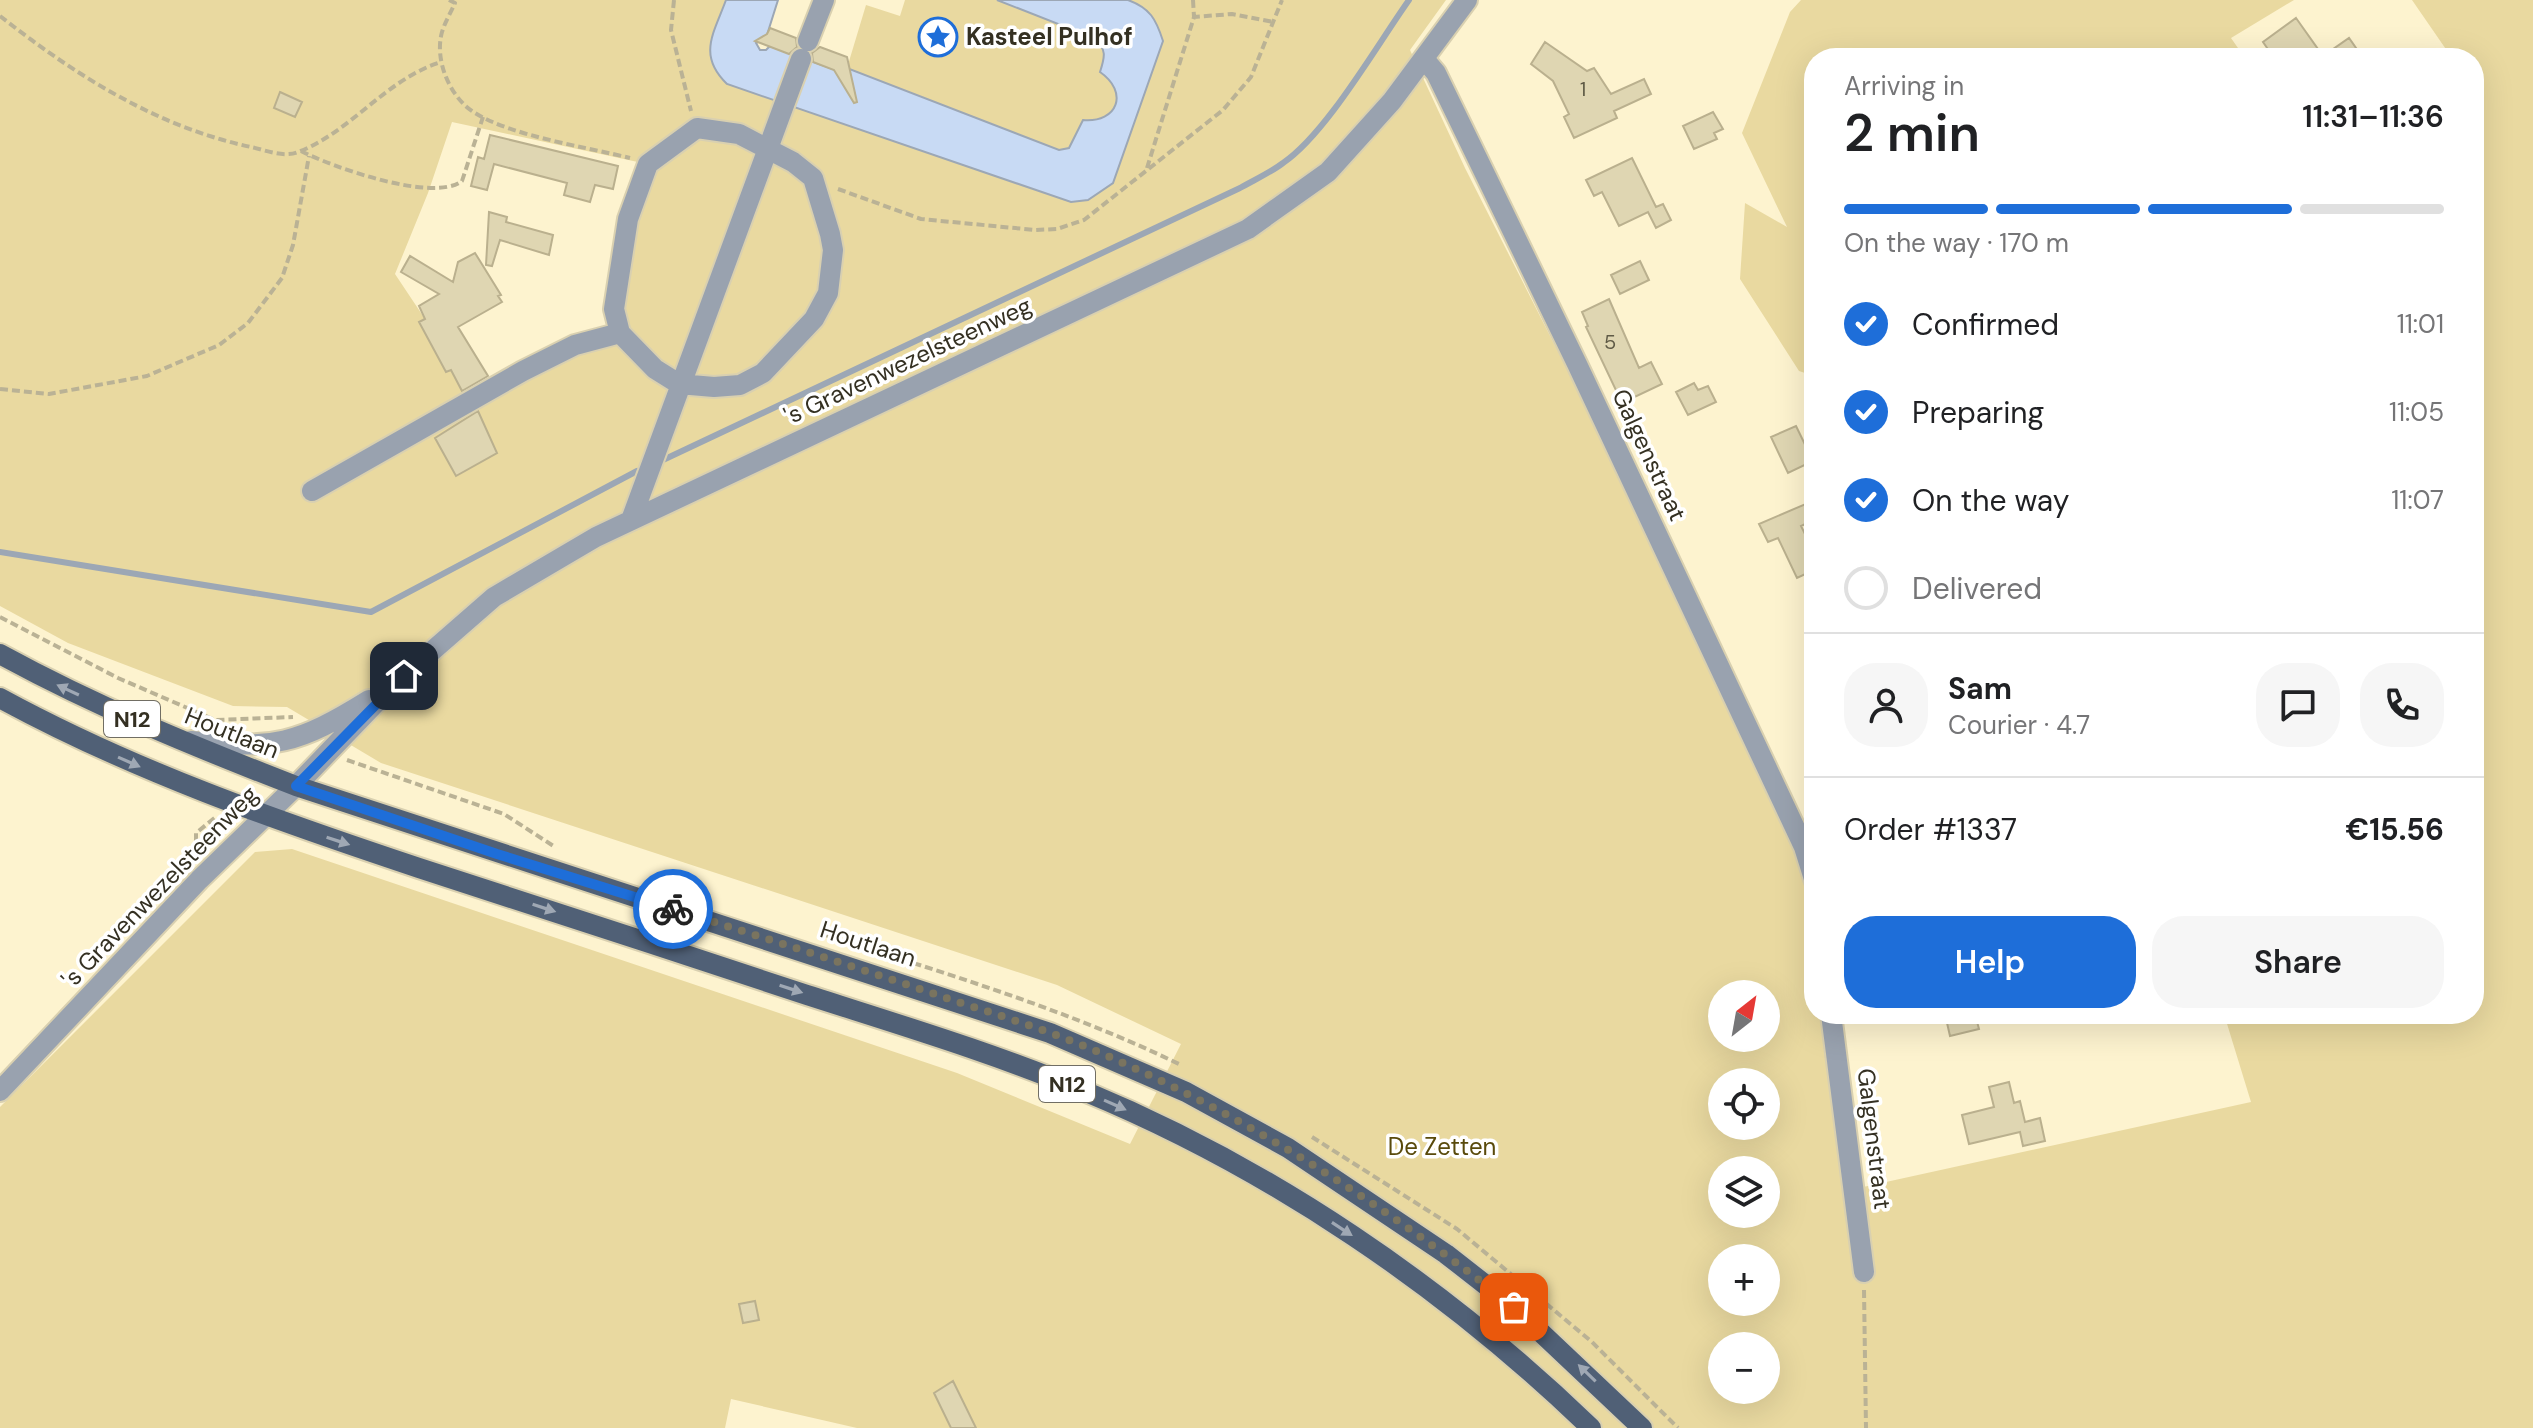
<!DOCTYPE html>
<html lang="en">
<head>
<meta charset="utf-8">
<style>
	body { margin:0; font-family:"DM Sans",sans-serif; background:#f6f6f6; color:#202124; height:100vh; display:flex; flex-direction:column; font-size:30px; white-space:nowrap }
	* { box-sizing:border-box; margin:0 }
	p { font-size:26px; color:#757577 }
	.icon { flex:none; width:44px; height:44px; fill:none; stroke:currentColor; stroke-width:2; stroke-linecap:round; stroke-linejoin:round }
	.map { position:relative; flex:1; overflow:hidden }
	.details { position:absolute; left:1804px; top:48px; width:680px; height:976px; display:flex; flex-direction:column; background:#fff; border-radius:32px; box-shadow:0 8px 32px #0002 }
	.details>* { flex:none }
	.needle { width:52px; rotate:31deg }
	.controls { position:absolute; left:1708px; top:980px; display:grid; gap:16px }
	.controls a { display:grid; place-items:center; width:72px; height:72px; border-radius:50%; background:#fff; box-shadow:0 8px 32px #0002; font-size:40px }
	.pin { position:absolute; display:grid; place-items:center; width:68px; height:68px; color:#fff; margin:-34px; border-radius:16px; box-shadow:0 4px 12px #0006 }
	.courier { position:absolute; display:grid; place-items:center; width:80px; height:80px; margin:-40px; border:6px solid #1e6ed9; border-radius:50%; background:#fff; color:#222; box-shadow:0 2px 10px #0007 }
	.headline em { font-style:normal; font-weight:600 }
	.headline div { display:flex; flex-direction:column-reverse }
	.headline { display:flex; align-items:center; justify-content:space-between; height:136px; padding:0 40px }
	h1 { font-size:52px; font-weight:600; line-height:60px }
	.bar { display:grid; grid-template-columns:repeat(4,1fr); gap:12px 8px; align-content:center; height:96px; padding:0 40px }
	.bar i { height:10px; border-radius:6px; background:#e0e0e0 }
	.bar .active { background:#1e6ed9 }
	.bar p { grid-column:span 4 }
	.line { display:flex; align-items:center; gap:20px; padding:0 40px; border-top:2px solid #e0e0e0 }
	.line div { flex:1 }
	.round { display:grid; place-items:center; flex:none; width:84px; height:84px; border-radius:32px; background:#f6f6f6 }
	ol { padding:0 40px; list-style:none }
	li { display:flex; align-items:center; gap:24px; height:88px }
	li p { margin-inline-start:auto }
	li .icon { padding:8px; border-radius:50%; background:#1e6ed9; color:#fff; stroke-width:4 }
	li:last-child { color:#757577 }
	li i { width:44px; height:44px; border:4px solid #e0e0e0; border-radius:50% }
	.cta { display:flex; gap:16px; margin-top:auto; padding:16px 40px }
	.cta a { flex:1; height:92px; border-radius:32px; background:#1e6ed9; color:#fff; font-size:32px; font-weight:600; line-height:92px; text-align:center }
	.cta a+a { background:#f6f6f6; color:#202124 }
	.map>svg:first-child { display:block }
	.green { fill:#e9d9a0; fill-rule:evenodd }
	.water { fill:#c8daf4; stroke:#9ca7b5; stroke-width:2 }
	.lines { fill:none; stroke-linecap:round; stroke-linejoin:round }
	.stream { stroke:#9ca7b5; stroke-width:6 }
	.building { fill:#dfd6b2; stroke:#bab08e; stroke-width:2 }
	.minor-casing { stroke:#d9d0b0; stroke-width:24 }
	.major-casing { stroke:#d9d0b0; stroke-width:24 }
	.path { stroke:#bab295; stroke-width:4; stroke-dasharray:8 4; stroke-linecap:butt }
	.minor { stroke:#99a2af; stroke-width:20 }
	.major { stroke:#506076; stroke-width:20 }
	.oneway { fill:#9fa8b4 }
	.done { stroke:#7a745f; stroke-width:8; stroke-dasharray:0 14.4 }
	.route { stroke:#1e6ed9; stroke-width:10 }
	.labels { text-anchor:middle; stroke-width:7; stroke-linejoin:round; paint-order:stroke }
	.number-label { font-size:20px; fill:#5f5a46 }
	.shield { fill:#fff; stroke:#716e64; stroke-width:2 }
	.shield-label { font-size:22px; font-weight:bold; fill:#343022 }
	.poi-label { font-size:24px; font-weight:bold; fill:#343022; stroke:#fff; text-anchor:start }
	.street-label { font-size:24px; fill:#343022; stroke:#fff }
	.park-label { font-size:24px; fill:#594a0b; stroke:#fff }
</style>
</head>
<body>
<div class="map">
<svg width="2533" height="1428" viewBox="0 0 2533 1428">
	<rect width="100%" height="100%" fill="#fdf3cf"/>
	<path class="green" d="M0,0H726C714,33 697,55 727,84L1071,202L1163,41C1157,20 1149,8 1128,0H1446L1410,50L1465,168L1577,389L1792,844L1805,883L1814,956V1014H1821L1845,1191L2251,1102L2224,1014H2474V58H2452L2412,0H2533V1428H857L731,1399L725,1428H0V1107L255,852L292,849L957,1073L1130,1144L1181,1044L1057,985L381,763L287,707L233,706L68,643L0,606ZM452,122L647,164L614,309L620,333L463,393L451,370L446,372L419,322L425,319L395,274L428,193ZM1722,994H1766V1038H1722ZM1722,1082H1766V1126H1722ZM1722,1170H1766V1214H1722ZM1722,1258H1766V1302H1722ZM1722,1346H1766V1390H1722Z
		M905,0H997L1094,38C1107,49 1105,57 1100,72C1129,92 1118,122 1083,121L1069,148L1059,150L847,68L866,5L900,16Z
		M1801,0H2294L2231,38L2245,58H1814V376L1799,371L1740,279L1745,203L1787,227L1742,133L1790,12Z"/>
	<path class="water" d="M726,0H778L766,38L756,43L760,50H766L770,46L838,71L847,68L1059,150L1069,148L1083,120C1118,123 1129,92 1100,72C1105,57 1107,49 1094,38L997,0H1128C1150,8 1156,19 1163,41L1113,183L1088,200L1071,202L727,84C697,55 714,33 726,0Z"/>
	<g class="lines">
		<path class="stream" d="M663,460L1240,188C1254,180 1270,173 1283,163C1326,134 1377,45 1409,0
			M0,552L371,612L637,471"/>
	</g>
	<path class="building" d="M2296,18L2323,56L2349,38L2363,58H2274L2263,42Z
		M770,28L796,38L797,47L789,54L755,41L767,34Z
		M1545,42L1587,71L1594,68L1611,94L1644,79L1651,94L1614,111L1617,118L1574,138L1564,117L1569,114L1553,81L1531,64Z
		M820,47L847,57L857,102L854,103L834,70L813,62L812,53Z
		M280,92L302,102L295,117L274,108Z
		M1713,112L1723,129L1714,133L1717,139L1694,149L1683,126Z
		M490,135L618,166L613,189L595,185L590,202L564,195L567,183L494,164L487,190L471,186L478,157L484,159Z
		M1632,158L1656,207L1663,204L1671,220L1656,228L1648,212L1619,226L1602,192L1594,196L1586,180Z
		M489,212L507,217L506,222L553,235L549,255L500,240L492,266L486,265Z
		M475,253L501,295L498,296L502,302L458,327L488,376L462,391L451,370L446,372L419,322L425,319L419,306L439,294L401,272L410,256L453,282L458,262Z
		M1640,261L1649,280L1620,294L1611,275Z
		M1609,299L1639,368L1651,362L1662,384L1622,403L1586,327L1588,326L1582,312Z
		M1694,383L1698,390L1708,386L1716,402L1688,415L1676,392Z
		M478,411L497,453L456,476L435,438Z
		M1796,426L1813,461L1788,473L1771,437Z
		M1808,503L1814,520L1801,526L1814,552V570L1797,578L1778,538L1768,542L1759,524Z
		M1945,1014H1975L1979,1029L1950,1036Z
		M2009,1082L2014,1103L2020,1101L2025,1122L2040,1118L2045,1141L2023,1146L2020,1132L1969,1144L1962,1115L1994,1107L1989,1087Z
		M755,1301L759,1320L743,1323L739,1304Z
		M953,1381L976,1428H951L934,1393Z"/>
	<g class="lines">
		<defs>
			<path id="minor" d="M808,41L824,0
				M1425,60L1436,73L1577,364L1804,847L1814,879
				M697,128L739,134L793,162L813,178L830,234L833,250L828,293L814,319L763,373L740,385L714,387L679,384L655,369L620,333L614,309L628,219L648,164Z
				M312,491L523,371L575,345L620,333
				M631,520L801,59
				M191,741C274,750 298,744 369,700
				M1831,1014L1864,1272
				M0,1091L199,880L296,786L392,686L494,597L596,537L1248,229L1328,172L1392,101L1467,0"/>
			<path id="major" d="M0,654C95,706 195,747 296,786L1050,1033L1186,1092L1288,1148L1446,1254L1514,1307L1642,1428
				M0,698C134,771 275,820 419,868C548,910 678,952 807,995C900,1025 994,1053 1084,1091C1272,1169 1445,1287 1591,1428"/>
		</defs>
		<use href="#minor" class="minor-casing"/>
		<use href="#major" class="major-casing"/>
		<path class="path" d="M449,0L455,3C451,12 445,22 442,32C434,60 450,98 475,113C512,136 586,147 630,158
			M674,0L671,30L691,111
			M1193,0L1194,17
			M0,16C75,75 157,127 251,147C265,150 284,158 298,152C351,132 386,79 441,62
			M301,151C332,167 433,203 462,181L483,117
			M1147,168L1194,17L1232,14L1274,22
			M838,189L921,219L1035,230L1057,229L1084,220L1223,110L1251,77L1282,0
			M0,389L49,394L147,376L219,345L248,323L282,278L293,245L309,156
			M0,617L118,678L215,720L293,717
			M347,760L504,814L555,847
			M822,934C944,973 1066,1009 1181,1065
			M86,966L196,848V833L217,816
			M1312,1137L1457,1229L1592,1342L1678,1428
			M1864,1290L1866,1428"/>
		<use href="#minor" class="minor"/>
		<use href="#major" class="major"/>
	</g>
	<defs><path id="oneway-solid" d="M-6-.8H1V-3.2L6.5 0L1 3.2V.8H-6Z" transform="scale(2)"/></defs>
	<g class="oneway">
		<use href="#oneway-solid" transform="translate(68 690) rotate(-155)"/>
		<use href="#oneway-solid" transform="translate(129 762) rotate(24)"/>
		<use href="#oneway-solid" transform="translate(338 841) rotate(18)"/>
		<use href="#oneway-solid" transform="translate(544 908) rotate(18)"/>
		<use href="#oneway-solid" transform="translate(791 989) rotate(18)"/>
		<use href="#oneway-solid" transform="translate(1115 1105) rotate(24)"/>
		<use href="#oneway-solid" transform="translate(1342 1229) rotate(33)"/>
		<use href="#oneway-solid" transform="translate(1587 1373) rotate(-136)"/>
	</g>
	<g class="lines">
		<path class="done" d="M673,909C768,939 862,969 955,1001C1005,1017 1055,1033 1103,1054C1252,1119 1387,1207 1514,1307"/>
		<path class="route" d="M404,676L296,786L497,854L673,909"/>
	</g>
	<defs>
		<symbol id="sight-ring" viewBox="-11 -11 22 22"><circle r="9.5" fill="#fff" stroke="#1e6ed9" stroke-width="1.5"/><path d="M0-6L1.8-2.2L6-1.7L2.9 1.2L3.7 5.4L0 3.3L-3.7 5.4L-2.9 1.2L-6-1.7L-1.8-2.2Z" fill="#1e6ed9"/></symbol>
	</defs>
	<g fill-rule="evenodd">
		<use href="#sight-ring" x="916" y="15" width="44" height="44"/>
	</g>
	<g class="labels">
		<g class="number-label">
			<text x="1583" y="96">1</text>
			<text x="1610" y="349">5</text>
		</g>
		<g class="shield">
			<rect x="104" y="701" width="56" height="36" rx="6"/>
			<rect x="1039" y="1066" width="56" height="36" rx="6"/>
		</g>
		<g class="shield-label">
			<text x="132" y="727">N12</text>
			<text x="1067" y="1092">N12</text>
		</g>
		<g class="poi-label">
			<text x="966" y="45">Kasteel Pulhof</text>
		</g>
		<g class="street-label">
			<text transform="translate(908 361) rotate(-25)" y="8">'s Gravenwezelsteenweg</text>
			<text transform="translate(1649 455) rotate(65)" y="8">Galgenstraat</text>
			<text transform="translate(232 733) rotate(22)" y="8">Houtlaan</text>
			<text transform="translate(160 887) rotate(-46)" y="8">'s Gravenwezelsteenweg</text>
			<text transform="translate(868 944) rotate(18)" y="8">Houtlaan</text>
			<text transform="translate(1874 1139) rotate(83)" y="8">Galgenstraat</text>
		</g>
		<g class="park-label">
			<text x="1442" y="1155">De Zetten</text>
		</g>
	</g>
</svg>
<div class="controls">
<a><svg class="needle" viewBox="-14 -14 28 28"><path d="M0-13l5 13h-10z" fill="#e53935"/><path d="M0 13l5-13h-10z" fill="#757577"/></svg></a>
<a><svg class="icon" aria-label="locate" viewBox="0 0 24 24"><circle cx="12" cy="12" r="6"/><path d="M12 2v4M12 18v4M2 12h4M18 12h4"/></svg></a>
<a><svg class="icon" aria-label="layers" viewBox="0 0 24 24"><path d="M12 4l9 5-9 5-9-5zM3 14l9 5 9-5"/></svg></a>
<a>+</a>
<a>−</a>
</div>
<div class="pin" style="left:1514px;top:1307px;background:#ea580c"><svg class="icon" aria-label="bag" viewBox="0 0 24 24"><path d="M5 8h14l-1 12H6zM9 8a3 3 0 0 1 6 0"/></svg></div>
<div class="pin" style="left:404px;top:676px;background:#1f2937"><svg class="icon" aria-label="home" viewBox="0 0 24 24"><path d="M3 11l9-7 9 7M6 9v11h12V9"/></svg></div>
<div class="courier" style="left:673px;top:909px"><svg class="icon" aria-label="bike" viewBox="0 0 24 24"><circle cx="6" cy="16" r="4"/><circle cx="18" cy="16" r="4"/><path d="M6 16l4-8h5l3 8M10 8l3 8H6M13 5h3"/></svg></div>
<section class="details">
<div class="headline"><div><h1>2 min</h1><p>Arriving in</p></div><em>11:31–11:36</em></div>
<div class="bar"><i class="active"></i><i class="active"></i><i class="active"></i><i></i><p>On the way · 170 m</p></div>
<ol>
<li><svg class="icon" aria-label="check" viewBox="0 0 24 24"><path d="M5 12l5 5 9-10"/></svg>Confirmed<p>11:01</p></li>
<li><svg class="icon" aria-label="check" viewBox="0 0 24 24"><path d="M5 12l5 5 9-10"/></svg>Preparing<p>11:05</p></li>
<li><svg class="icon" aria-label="check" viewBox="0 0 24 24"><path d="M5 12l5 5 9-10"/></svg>On the way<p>11:07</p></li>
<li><i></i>Delivered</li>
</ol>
<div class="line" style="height:144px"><a class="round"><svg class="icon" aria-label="person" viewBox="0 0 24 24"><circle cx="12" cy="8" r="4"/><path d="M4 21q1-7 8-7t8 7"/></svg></a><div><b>Sam</b><p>Courier · 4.7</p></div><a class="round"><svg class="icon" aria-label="chat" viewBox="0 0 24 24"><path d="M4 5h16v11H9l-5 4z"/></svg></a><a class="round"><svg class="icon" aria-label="phone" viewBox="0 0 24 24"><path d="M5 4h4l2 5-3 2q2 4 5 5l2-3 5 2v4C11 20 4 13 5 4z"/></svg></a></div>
<div class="line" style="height:104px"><div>Order #1337</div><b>€15.56</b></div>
<div class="cta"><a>Help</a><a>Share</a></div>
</section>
</div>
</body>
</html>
